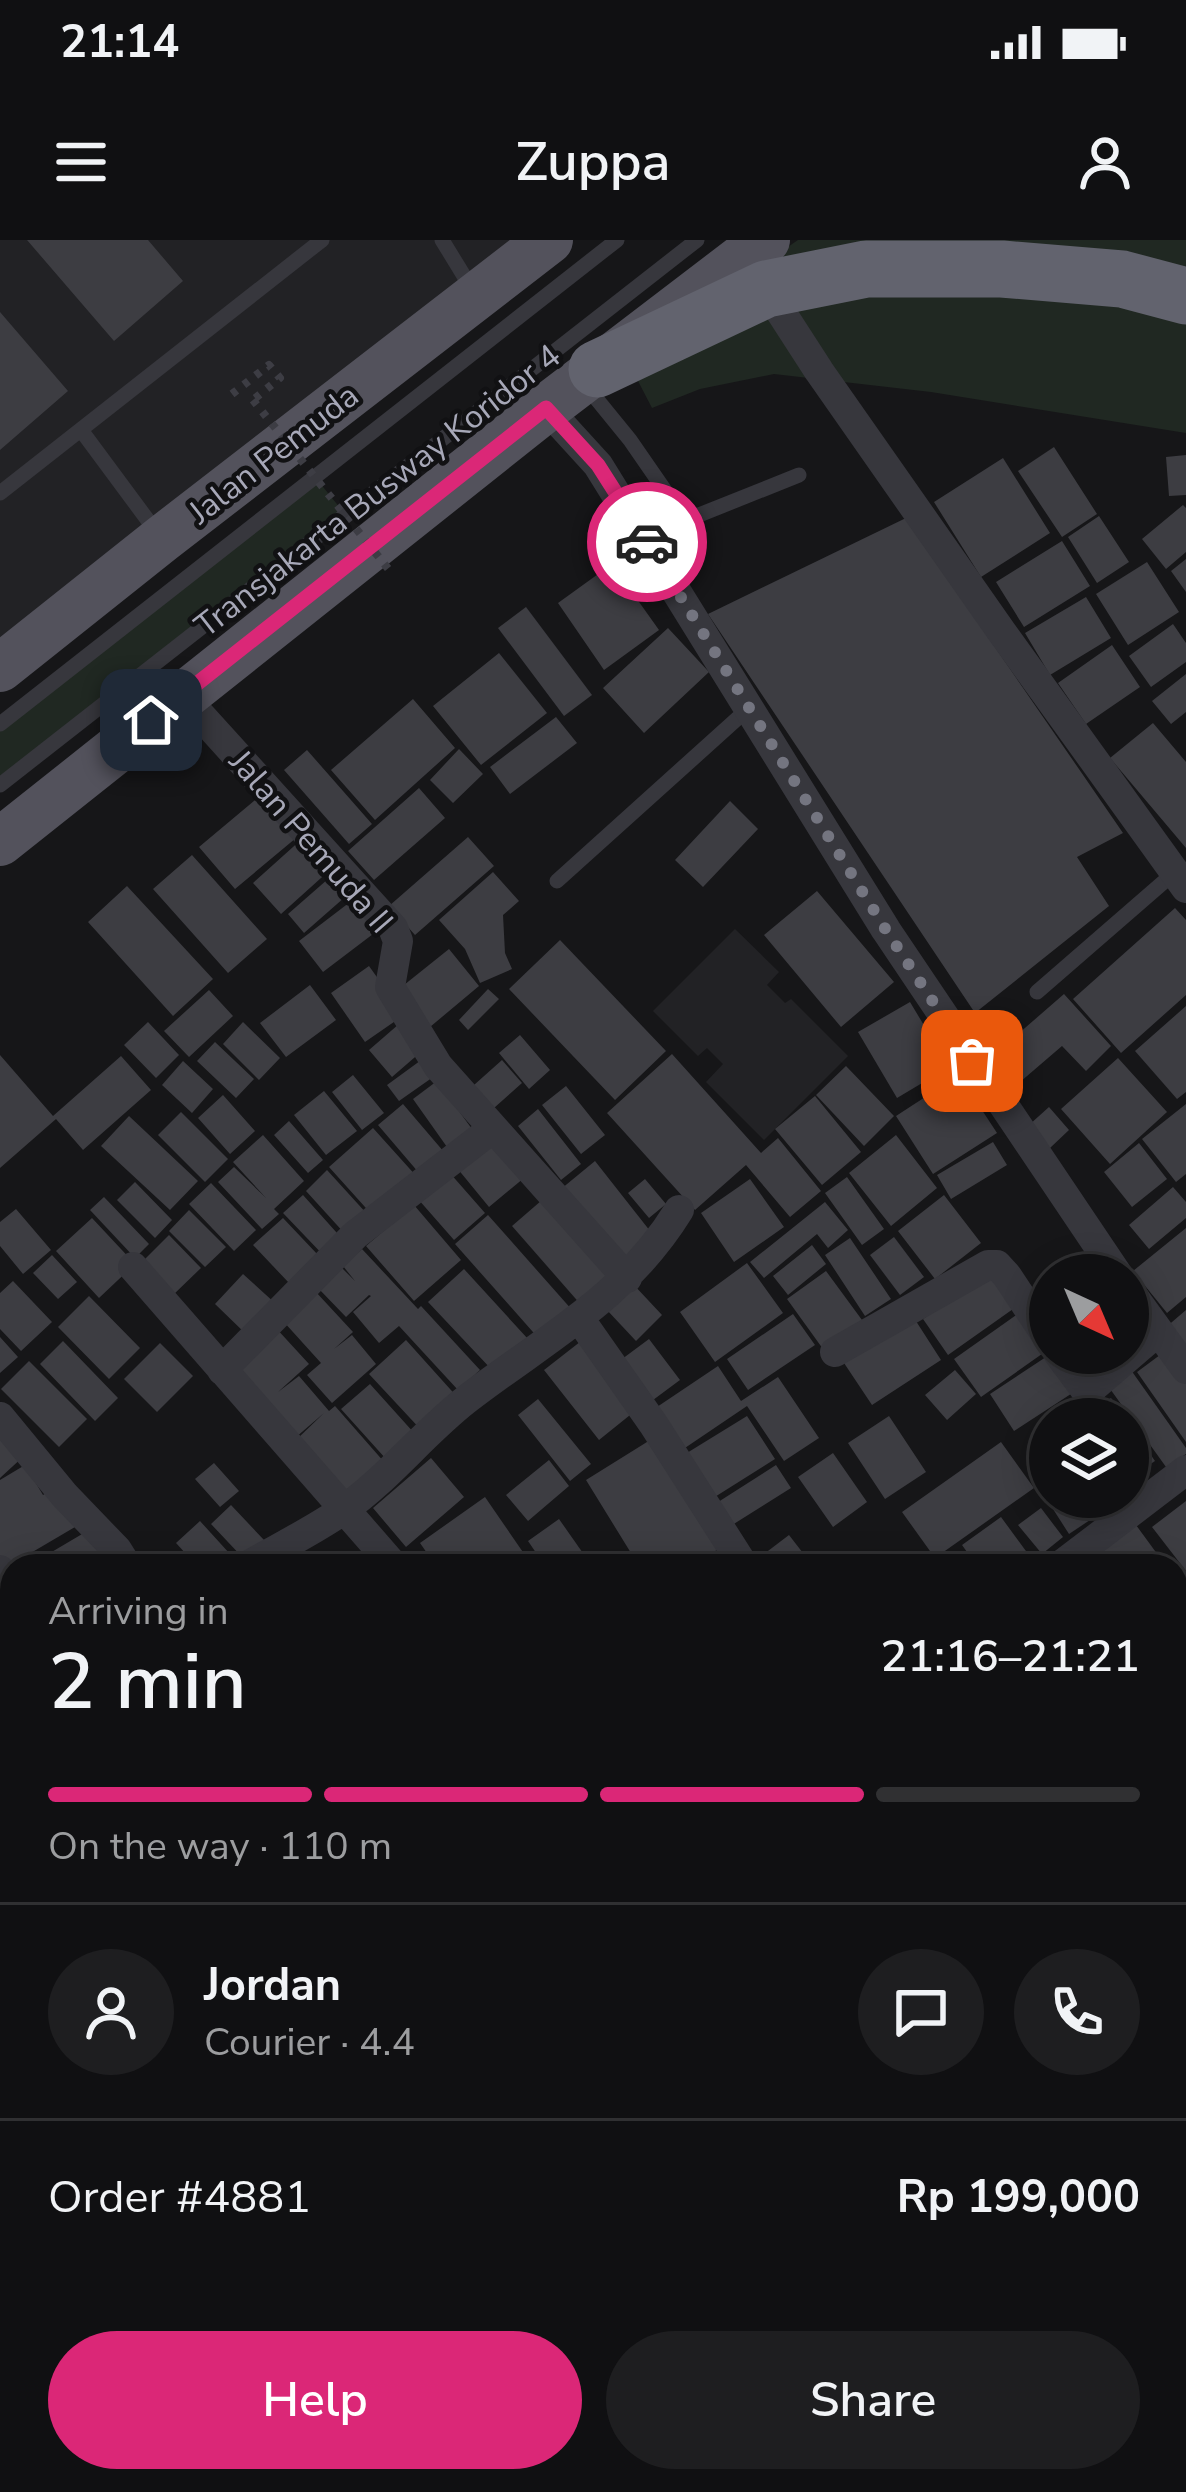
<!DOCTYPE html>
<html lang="en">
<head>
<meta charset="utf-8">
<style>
	body { margin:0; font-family:"Nunito Sans",sans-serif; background:#1e1e20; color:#f1f3f6; height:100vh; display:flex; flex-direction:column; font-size:45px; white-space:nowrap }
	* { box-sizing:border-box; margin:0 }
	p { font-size:39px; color:#9c9d9f }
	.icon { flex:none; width:66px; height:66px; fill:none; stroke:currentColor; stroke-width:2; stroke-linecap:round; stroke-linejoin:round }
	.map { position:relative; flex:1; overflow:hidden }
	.panel { position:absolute; left:0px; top:1314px; width:1188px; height:939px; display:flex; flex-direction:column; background:#101012; border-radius:36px 36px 0 0; box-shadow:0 6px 30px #0003,0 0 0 3px #303032 }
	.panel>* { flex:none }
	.needle { width:78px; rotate:136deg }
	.buttons { position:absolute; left:1029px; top:1014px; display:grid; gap:24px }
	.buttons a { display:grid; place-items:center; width:120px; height:120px; border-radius:50%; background:#101012; box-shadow:0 6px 30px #0003,0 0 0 3px #303032; font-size:60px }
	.pin { position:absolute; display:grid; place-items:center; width:102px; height:102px; color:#fff; margin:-51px; border-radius:24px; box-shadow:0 6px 18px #0006 }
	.courier { position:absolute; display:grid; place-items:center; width:120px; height:120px; margin:-60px; border:9px solid #db2777; border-radius:50%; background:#fff; color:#222; box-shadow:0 3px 15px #0007 }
	.headline em { font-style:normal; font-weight:600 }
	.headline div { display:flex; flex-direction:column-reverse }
	.headline { display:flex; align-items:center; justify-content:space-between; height:204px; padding:0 48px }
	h1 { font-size:78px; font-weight:600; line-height:90px }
	.bar { display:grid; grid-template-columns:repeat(4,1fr); gap:18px 12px; align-content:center; height:144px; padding:0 48px }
	.bar i { height:15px; border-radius:9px; background:#303032 }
	.bar .current { background:#db2777 }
	.bar p { grid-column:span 4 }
	.line { display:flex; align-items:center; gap:30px; padding:0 48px; border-top:3px solid #303032 }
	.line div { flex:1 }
	.round { display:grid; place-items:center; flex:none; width:126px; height:126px; border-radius:63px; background:#1e1e20 }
	.button { display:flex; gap:24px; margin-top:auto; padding:24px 48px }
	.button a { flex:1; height:138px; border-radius:72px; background:#db2777; color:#fff; font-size:48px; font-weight:600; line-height:138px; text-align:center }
	.button a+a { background:#1e1e20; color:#f1f3f6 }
	.status { display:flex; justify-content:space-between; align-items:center; height:84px; padding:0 60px; background:#101012; direction:ltr }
	.status svg { height:33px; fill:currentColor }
	header { display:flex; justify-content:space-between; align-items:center; height:156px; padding:0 48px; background:#101012; font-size:54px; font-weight:600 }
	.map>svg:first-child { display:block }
	.built { fill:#222225 }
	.green { fill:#202822 }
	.building { fill:#3d3d42 }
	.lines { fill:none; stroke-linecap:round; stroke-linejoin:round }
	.path { stroke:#3d3d44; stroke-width:8; stroke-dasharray:6 9; stroke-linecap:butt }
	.lane { stroke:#37373d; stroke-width:15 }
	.street { stroke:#37373d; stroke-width:30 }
	.primary { stroke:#53525c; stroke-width:48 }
	.highway { stroke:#62636e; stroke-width:57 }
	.path-bridge { stroke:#3d3d44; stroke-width:8; stroke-dasharray:6 9; stroke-linecap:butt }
	.done { stroke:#747580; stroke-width:12; stroke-dasharray:0 21.6 }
	.route { stroke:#db2777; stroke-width:15 }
	.labels { text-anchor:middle; stroke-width:9; stroke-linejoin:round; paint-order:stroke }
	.street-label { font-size:33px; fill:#a7a8b8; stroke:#111113 }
</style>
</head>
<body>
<div class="status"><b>21:14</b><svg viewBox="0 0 49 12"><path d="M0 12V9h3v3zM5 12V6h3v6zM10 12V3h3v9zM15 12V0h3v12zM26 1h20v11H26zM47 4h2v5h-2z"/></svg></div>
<header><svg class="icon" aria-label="menu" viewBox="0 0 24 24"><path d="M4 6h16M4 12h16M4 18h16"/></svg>Zuppa<svg class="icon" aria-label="person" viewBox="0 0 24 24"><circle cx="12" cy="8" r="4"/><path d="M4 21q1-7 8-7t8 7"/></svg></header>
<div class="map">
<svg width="1186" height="2252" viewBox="0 0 1186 2252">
	<rect width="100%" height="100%" fill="#161618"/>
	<path class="built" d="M0,0H549L0,432Z
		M735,689L779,732L767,745L785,763L791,759L848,816L764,900L706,842L723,824L707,808L698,816L653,771Z"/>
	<path class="green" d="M798,0H1186V193L931,152L774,134L700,149L652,168L638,141L737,42Z
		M315,237L345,274L0,545V484Z"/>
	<path class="building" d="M27,0H148L183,41L114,101Z
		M0,72L68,151L0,210Z
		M1054,207L1097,274L1062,297L1018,231Z
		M1186,215V255L1169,256L1166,217Z
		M1003,218L1050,293L981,337L934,262Z
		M1183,265L1186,268V312L1166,329L1142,299Z
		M1099,276L1129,322L1097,343L1068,297Z
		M906,278L1123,593L1077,617L1109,666L975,773L708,374Z
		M1062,301L1090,346L1024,387L996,342Z
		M1186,319V352L1171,331Z
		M1147,322L1179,372L1128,405L1096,354Z
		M612,324L659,390L604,430L558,363Z
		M1086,357L1111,398L1050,435L1025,393Z
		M526,367L592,455L564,476L498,388Z
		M1173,384L1186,403V422L1151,447L1129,416Z
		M668,388L709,432L644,493L603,448Z
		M1112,405L1140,447L1086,484L1058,443Z
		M499,413L547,473L481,525L433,466Z
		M1186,434V472L1171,484L1152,461Z
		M413,459L455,508L375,580L331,530Z
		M556,477L577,503L510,554L490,527Z
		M1153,483L1186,522V608L1110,518Z
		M459,509L483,534L453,563L430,540Z
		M307,510L372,584L349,604L284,530Z
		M419,548L445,578L374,640L348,611Z
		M260,556L296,598L235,649L199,607Z
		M730,561L758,589L703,647L675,620Z
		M468,597L494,626L415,695L389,666Z
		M303,598L331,629L281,674L253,643Z
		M192,615L267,699L228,733L153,649Z
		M336,632L353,650L304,693L288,674Z
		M493,632L519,661L503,675L505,713L512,729L480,743L465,709L439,680Z
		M127,646L213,739L173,776L88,682Z
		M817,651L894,742L841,787L764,695Z
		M354,659L377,691L323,732L299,701Z
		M1175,668L1186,680V755L1121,813L1073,759Z
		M560,700L666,811L615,860L509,749Z
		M449,709L479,746L430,787L399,749Z
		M369,726L404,775L365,802L331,753Z
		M310,745L336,780L286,817L260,783Z
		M488,749L499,759L468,790L459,780Z
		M209,750L233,776L189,817L164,791Z
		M1064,754L1111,806L1086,831L1062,806L1012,849L987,821Z
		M910,762L949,827L897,858L858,792Z
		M1186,766V852L1177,859L1135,811Z
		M148,782L179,815L156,838L124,805Z
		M243,782L280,818L259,840L223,804Z
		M399,784L422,811L392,837L369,810Z
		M520,795L550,830L529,849L499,813Z
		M215,802L254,839L236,858L197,821Z
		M672,814L761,913L778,898L821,951L790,977L746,925L695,970L607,873Z
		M0,815L53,876L121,816L151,850L83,910L56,879L0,928Z
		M424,818L436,835L399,861L387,845Z
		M1118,818L1167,872L1110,924L1061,869Z
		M502,820L522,843L494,868L474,845Z
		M183,821L213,849L192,873L162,845Z
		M846,826L894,876L864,906L816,855Z
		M353,835L384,873L362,890L332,852Z
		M959,835L997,893L933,934L896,876Z
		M437,841L472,889L447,907L413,859Z
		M566,846L605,895L581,914L542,865Z
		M324,851L357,891L326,915L294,875Z
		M223,855L255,891L230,914L198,878Z
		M815,856L861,912L822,945L775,889Z
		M403,864L444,912L419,933L378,885Z
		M1186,864V934L1176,942L1142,899Z
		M1049,867L1069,890L1050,908L1029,885Z
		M538,869L581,924L561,940L518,886Z
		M181,872L228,919L205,942L158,895Z
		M129,876L198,941L170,970L101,906Z
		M289,881L323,920L308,933L274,895Z
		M373,888L418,938L374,977L329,927Z
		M263,895L304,941L274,969L279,974L262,989L218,942L234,927L266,958L233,922Z
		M896,895L937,948L891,986L849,933Z
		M491,899L524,938L489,967L457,928Z
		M993,902L1007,925L951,959L937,935Z
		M1139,903L1167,939L1132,967L1104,932Z
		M595,921L654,996L619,1023L561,949Z
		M327,930L368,975L346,995L306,951Z
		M449,932L485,973L454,1000L418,959Z
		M847,937L884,989L862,1005L825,953Z
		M645,939L666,964L649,978L628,953Z
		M750,939L784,987L734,1022L701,973Z
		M135,942L172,980L155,998L117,960Z
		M211,943L256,990L234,1011L189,964Z
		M1173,947L1186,962V978L1149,1009L1129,985Z
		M549,954L618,1033L582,1066L512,986Z
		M303,955L345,1002L327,1019L283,973Z
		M944,955L981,1003L935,1039L898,991Z
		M104,957L149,1004L135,1018L90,970Z
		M825,962L848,990L828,1008L817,994L764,1038L750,1022Z
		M414,965L461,1020L414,1061L366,1006Z
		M16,969L51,1010L23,1034L0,1006V982Z
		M189,970L226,1007L205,1027L169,991Z
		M488,975L573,1071L540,1100L455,1004Z
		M92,978L135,1024L99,1058L56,1011Z
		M283,978L319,1016L290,1044L253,1005Z
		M1186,988V1057L1167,1073L1133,1031Z
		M169,995L201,1028L172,1056L140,1024Z
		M894,997L924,1037L900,1055L870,1015Z
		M850,998L891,1059L865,1076L825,1015Z
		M812,1005L826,1024L788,1055L773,1036Z
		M362,1009L418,1069L421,1066L480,1130L458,1150L399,1086L379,1103L353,1072L371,1056L369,1055L346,1077L318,1048L341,1027L355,1041L343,1026Z
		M52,1015L77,1042L58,1059L33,1033Z
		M747,1023L783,1073L715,1122L680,1072Z
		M464,1029L528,1099L493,1131L428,1062Z
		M995,1029L1020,1064L948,1115L923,1079Z
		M826,1031L862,1080L823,1109L787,1059Z
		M243,1034L276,1064L247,1095L215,1064Z
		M13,1041L52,1082L21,1111L0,1089V1053Z
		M633,1044L662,1075L636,1101L606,1069Z
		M315,1051L353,1092L334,1109L352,1095L376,1124L332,1163L307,1135L321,1123L283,1081Z
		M89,1056L140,1108L109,1139L58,1087Z
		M1186,1070V1113L1165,1088Z
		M1022,1071L1049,1109L981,1157L954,1119Z
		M793,1074L815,1105L748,1150L727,1119Z
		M914,1078L941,1120L872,1165L844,1123Z
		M275,1087L309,1124L278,1152L299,1136L329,1171L335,1166L385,1223L346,1257L296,1200L324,1173L295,1198L230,1128Z
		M0,1097L18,1117L0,1133Z
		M585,1098L640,1167L599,1200L544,1130Z
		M649,1099L680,1140L649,1163L618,1122Z
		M406,1100L459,1159L423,1192L369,1134Z
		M63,1101L118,1158L95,1181L40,1124Z
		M160,1103L193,1136L157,1172L124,1139Z
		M1164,1112L1186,1143V1202L1137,1132Z
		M1052,1113L1077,1150L1014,1191L990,1154Z
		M29,1121L87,1179L59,1207L1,1149Z
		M1126,1123L1186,1208V1214L1166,1227L1103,1139Z
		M718,1126L741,1161L778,1137L819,1198L784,1221L747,1166L679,1212L651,1171Z
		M955,1130L976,1154L947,1180L925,1155Z
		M370,1144L415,1194L386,1219L341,1169Z
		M1111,1158L1126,1179H1079Z
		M538,1159L591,1224L570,1241L518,1175Z
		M747,1176L775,1219L710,1260L682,1216Z
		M889,1176L926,1232L885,1259L848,1203Z
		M1128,1182L1155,1221L1128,1239Z
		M0,1187L25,1215L0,1238Z
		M655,1197L723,1306L692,1326H639L586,1240Z
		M1001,1202L1034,1248L935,1318L902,1272Z
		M833,1213L867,1262L833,1287L798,1237Z
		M1050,1215V1257H1118L1120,1260L1069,1294L1028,1230Z
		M431,1218L464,1257L406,1307L373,1268Z
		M549,1220L569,1246L528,1281L506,1255Z
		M214,1223L239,1251L220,1267L195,1239Z
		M25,1225L43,1255L53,1249L75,1287L7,1327L0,1315V1240Z
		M776,1225L791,1248L729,1287L715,1264Z
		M485,1257L527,1318L516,1326H436L420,1303Z
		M1186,1261V1331L1152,1287Z
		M231,1265L264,1300L244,1319L211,1284Z
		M1041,1268L1063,1297L1042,1314L1018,1285Z
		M1001,1277L1037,1326H977L962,1305Z
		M559,1279L592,1326H545L528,1301Z
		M200,1281L230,1314L216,1326H197L176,1303Z
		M1136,1285L1166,1326H1088L1085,1322Z
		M94,1287L114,1321L105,1326H28Z
		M789,1295L813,1326H755L752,1323Z
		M887,1311L897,1326H866Z
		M952,1311L962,1326H930Z
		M9,1365L12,1370V1404L0,1411V1370Z
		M1186,1375V1415L1176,1403V1383Z
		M12,1410V1435L0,1442V1417Z
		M1176,1412L1186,1424V1456L1176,1444Z
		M12,1528V1565L0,1573V1536Z
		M12,1572V1610L0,1618V1580Z
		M1182,1575L1186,1579V1650L1176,1639V1581Z
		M12,1623V1663L0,1643V1630Z
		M0,1673L12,1692V1762L0,1769Z
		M1181,1680L1186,1685V1732L1183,1735L1176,1729V1684Z
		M1186,1739V1787L1176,1775V1748Z
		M9,1770L12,1776V1815L0,1822V1775Z
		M1176,1783L1186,1795V1825L1180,1830L1176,1826Z
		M12,1826V1886L0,1864V1833Z
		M1176,1871L1186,1882V1928L1176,1917Z
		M1176,1922L1186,1934V1993L1176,1981Z
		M4,1929L12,1939V1955L0,1964V1932Z
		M12,1960V1990L0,1998V1968Z
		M12,1997V2028L0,2035V2004Z
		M1176,1997L1186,2010V2031L1176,2039Z
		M12,2115V2158L0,2139V2122Z
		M0,2148L12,2166V2186L0,2194Z
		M1176,2178L1186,2187V2209L1176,2219Z
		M1186,2218V2252H1175L1164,2241H1176V2228Z
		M75,2241H111L118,2252H82Z
		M119,2241H241L247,2251L125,2252Z
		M358,2241H405L413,2252H366Z
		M410,2241H466L449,2252H417Z
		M531,2241H573L557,2252H539Z
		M581,2241H590L598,2252H566Z
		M601,2241H657L666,2252H609Z
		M759,2241H788L798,2252H747Z
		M811,2241H899L910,2252H821Z
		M909,2241H953L962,2252H919Z
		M959,2241H994L983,2252H969Z
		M1027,2241H1089L1076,2252H1037Z
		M1102,2241H1144L1155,2252H1091Z"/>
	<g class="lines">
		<path class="path" d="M232,154L269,125L280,138L253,160"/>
		<path class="lane" d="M442,0L472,49
			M586,146L630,200L677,268L687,275H699L799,235
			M81,190L158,294
			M0,253L322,0
			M0,484L617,0
			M0,545L697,0
			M557,641L749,468
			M1037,752L1174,633"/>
		<path class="street" d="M766,49L819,131L1001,391L1186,648
			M546,168L598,225L886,690L1118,1035
			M182,455L393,688L398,701L390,747L438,826L627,1038
			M133,1027L394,1326
			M1128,1049L1186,1129
			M579,1078L654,1185L744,1326
			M835,1112L988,1025H997L1007,1036L1050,1101
			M1058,1113L1084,1148L1093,1147L1157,1092
			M222,1130L355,995L492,889
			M0,1177L65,1256L117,1310L127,1326
			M247,1326C278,1308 313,1291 343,1270C388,1239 423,1193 467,1159C546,1098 625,1058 679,970
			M1060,1326L1186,1230
			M0,1330L12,1359
			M1176,1458L1186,1472
			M1176,1860L1186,1852
			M0,2070L12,2091
			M70,2241L77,2252
			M17,2252L35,2241
			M705,2252L720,2241"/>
		<path class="primary" d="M0,428L162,299L549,0
			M0,602L546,168L766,0"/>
		<path class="highway" d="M597,129L766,49L866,29H1002L1122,39L1186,56"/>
		<path class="path-bridge" d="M253,160L390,331"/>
	</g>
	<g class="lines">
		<path class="done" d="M647,302L886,690L972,821"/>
		<path class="route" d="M151,480L546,168L598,225L647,302"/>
	</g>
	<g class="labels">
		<g class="street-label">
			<text transform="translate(273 213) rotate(-38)" y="12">Jalan Pemuda</text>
			<text transform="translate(377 250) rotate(-38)" y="12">Transjakarta Busway Koridor 4</text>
			<text transform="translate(312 601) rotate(49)" y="12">Jalan Pemuda II</text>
		</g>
	</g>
</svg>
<div class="buttons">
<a><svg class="needle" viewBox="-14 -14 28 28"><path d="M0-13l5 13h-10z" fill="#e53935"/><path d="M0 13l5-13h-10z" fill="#9c9d9f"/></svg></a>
<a><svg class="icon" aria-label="layers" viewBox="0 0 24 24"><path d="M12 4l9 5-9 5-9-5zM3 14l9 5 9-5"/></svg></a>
</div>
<div class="pin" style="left:972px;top:821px;background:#ea580c"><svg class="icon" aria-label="bag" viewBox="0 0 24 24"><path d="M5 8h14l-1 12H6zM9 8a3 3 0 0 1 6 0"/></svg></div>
<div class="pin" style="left:151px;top:480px;background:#1f2937"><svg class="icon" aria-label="home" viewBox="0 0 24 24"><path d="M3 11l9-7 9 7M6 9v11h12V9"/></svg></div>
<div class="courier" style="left:647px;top:302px"><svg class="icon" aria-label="car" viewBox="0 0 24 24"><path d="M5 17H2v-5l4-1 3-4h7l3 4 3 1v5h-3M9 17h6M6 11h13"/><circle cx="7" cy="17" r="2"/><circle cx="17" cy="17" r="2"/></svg></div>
<section class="panel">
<div class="headline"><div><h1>2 min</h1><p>Arriving in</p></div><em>21:16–21:21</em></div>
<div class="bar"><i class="current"></i><i class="current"></i><i class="current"></i><i></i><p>On the way · 110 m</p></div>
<div class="line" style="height:216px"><a class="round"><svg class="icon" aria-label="person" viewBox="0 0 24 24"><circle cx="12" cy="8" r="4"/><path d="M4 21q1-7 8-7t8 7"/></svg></a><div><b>Jordan</b><p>Courier · 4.4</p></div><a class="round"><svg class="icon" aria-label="chat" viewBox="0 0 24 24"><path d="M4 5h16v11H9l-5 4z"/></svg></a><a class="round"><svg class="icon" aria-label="phone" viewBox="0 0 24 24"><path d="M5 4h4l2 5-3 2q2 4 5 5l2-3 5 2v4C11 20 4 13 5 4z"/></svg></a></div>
<div class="line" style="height:156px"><div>Order #4881</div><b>Rp 199,000</b></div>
<div class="button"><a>Help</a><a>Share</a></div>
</section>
</div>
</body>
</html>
